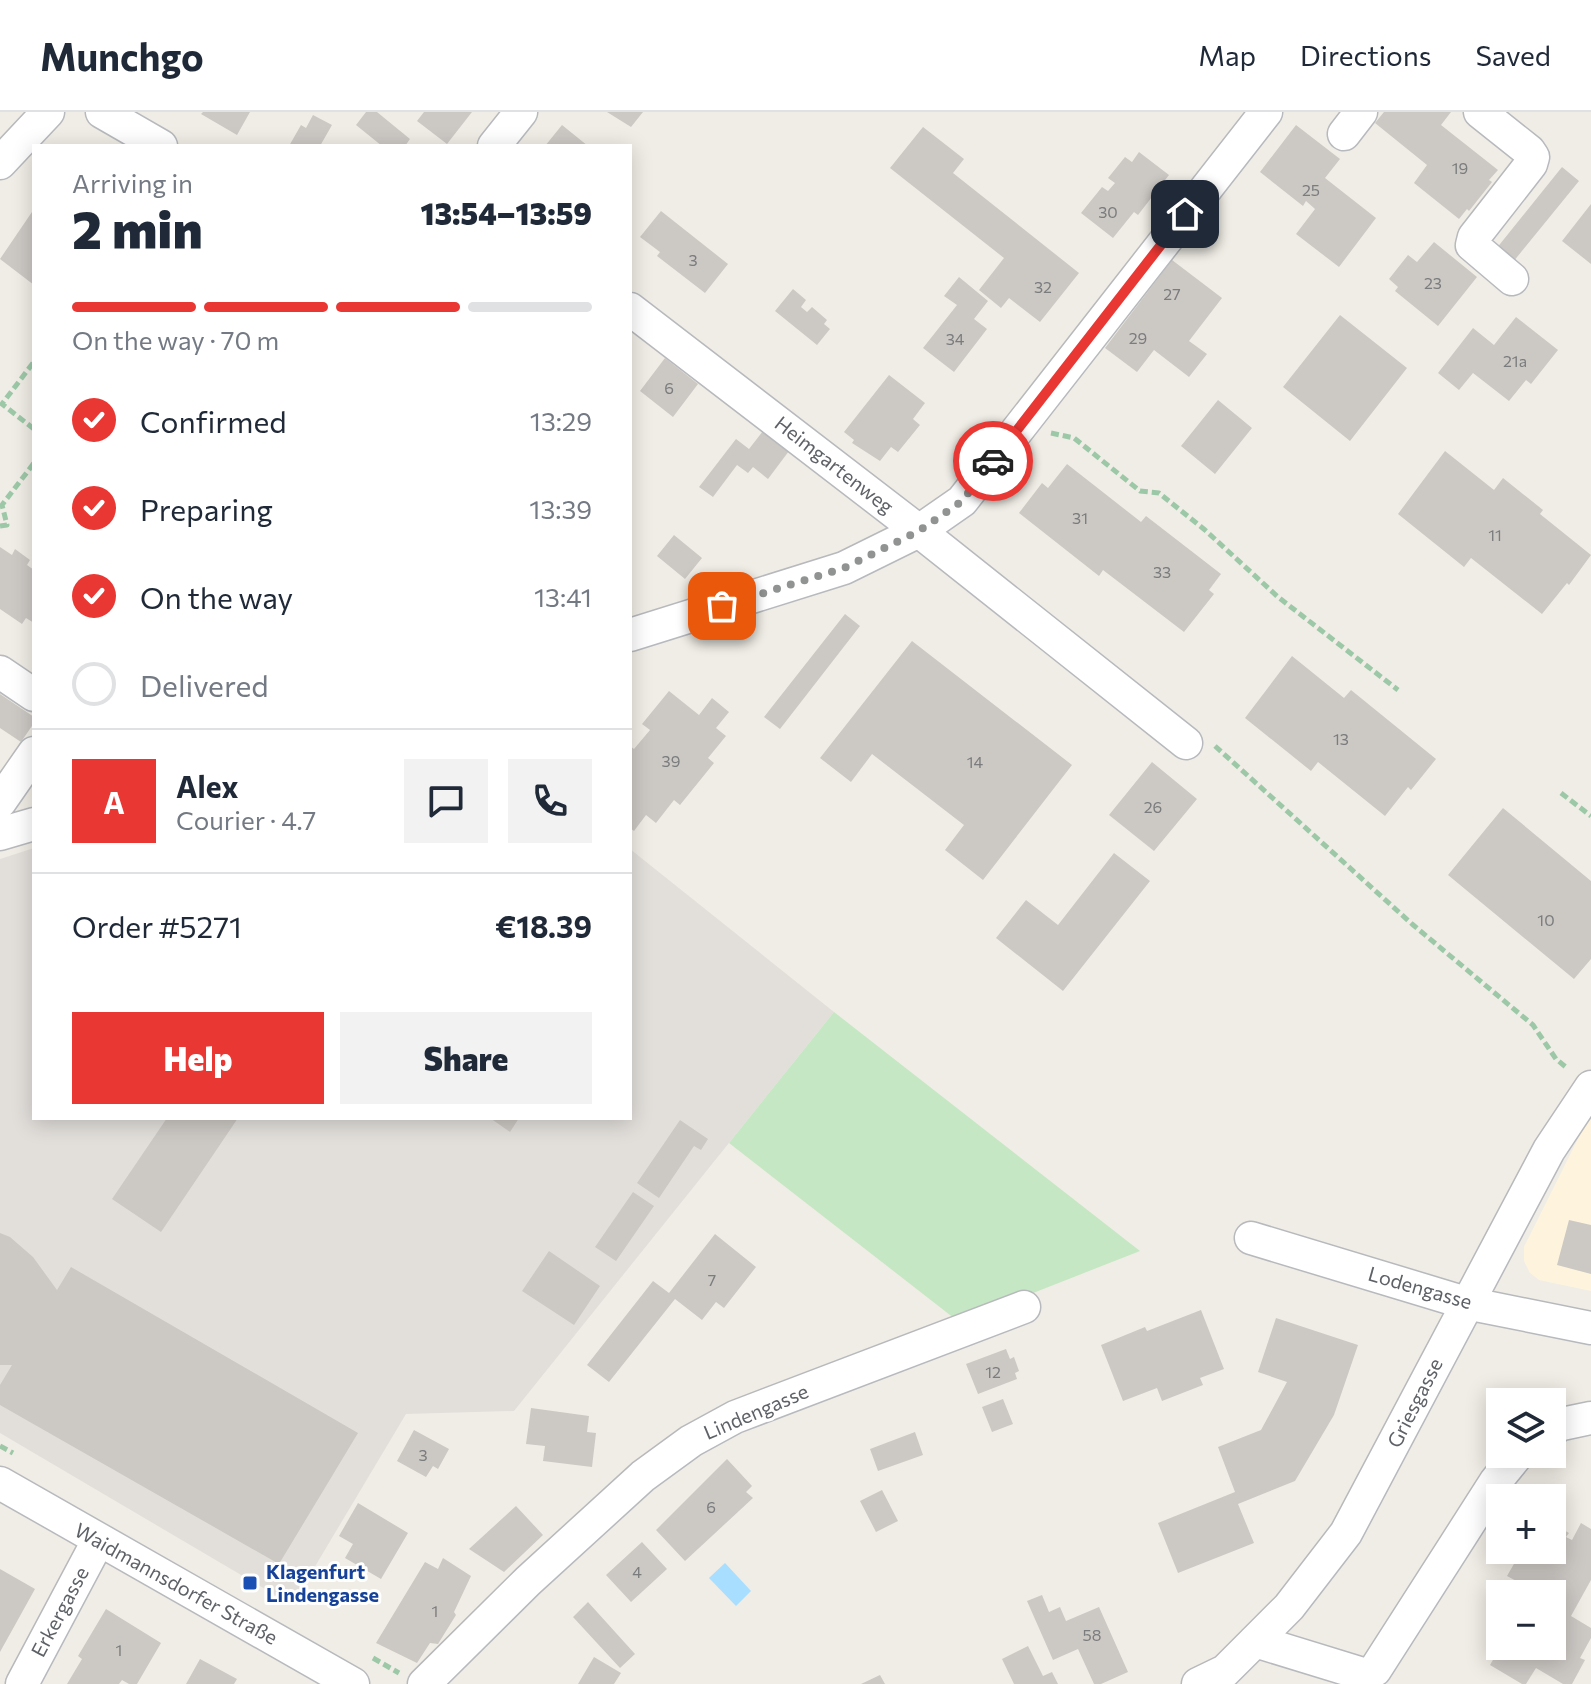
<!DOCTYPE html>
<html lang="en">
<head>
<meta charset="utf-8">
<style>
	body { margin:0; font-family:Commissioner,sans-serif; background:#f2f2f3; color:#1f2937; height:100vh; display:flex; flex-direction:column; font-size:30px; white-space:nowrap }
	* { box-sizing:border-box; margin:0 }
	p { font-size:26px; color:#747a83 }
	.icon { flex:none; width:44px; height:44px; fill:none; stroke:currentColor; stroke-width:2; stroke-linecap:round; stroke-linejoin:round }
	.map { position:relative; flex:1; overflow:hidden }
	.sheet { position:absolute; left:32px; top:32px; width:600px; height:976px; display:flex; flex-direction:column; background:#fff; border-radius:0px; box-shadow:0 4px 20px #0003 }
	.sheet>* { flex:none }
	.tools { position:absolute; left:1486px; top:1276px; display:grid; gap:16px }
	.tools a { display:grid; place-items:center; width:80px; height:80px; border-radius:0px; background:#fff; box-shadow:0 4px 20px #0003; font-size:40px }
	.pin { position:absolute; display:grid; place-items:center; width:68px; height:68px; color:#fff; margin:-34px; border-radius:16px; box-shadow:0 4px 12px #0006 }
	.courier { position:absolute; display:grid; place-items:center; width:80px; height:80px; margin:-40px; border:6px solid #e93733; border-radius:50%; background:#fff; color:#222; box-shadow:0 2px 10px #0007 }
	.overview em { font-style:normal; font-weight:800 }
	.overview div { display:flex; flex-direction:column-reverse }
	.overview { display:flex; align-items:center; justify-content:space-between; height:136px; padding:0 40px }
	h1 { font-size:52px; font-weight:800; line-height:60px }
	.bar { display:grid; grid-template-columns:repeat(4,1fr); gap:12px 8px; align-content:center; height:96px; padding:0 40px }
	.bar i { height:10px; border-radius:6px; background:#e0e1e3 }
	.bar .active { background:#e93733 }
	.bar p { grid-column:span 4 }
	.line { display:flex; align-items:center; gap:20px; padding:0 40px; border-top:2px solid #e0e1e3 }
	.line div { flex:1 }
	.round { display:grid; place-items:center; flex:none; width:84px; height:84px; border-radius:0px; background:#f2f2f3 }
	ol { padding:0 40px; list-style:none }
	li { display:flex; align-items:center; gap:24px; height:88px }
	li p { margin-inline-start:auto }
	li .icon { padding:8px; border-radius:50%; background:#e93733; color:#fff; stroke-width:4 }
	li:last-child { color:#747a83 }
	li i { width:44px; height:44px; border:4px solid #e0e1e3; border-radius:50% }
	.cta { display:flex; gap:16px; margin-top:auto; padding:16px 40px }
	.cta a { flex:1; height:92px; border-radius:0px; background:#e93733; color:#fff; font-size:32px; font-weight:800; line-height:92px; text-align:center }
	.cta a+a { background:#f2f2f3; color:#1f2937 }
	header { display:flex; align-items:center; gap:48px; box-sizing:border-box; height:112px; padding:0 40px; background:#fff; border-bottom:2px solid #e0e1e3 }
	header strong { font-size:38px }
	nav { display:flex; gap:44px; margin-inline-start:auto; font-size:28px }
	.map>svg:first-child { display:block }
	.commercial { fill:#fef4de }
	.industrial { fill:#e2dfdb }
	.green { fill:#c5e7c3 }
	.water { fill:#a8deff }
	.building { fill:#ccc8c4 }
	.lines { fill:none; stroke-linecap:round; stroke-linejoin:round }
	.minor-casing { stroke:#b7b9bd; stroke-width:35 }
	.path { stroke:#9cc8a7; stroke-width:5; stroke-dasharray:8 4; stroke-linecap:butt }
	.minor { stroke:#fff; stroke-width:32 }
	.done { stroke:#919393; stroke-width:8; stroke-dasharray:0 14.4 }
	.route { stroke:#e93733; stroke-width:10 }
	.transit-dot { fill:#1a4fb4; stroke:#fff; stroke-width:3 }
	.labels { text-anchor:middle; stroke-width:6; stroke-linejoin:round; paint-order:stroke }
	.number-label { font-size:16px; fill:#7a7c7e }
	.street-label { font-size:20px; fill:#5e6267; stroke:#fff }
	.transit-label { font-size:20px; font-weight:bold; fill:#164399; stroke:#fff; text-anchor:start }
</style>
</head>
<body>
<header>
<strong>Munchgo</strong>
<nav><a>Map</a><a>Directions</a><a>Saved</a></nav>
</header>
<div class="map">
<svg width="1591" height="1572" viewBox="0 0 1591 1572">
	<rect width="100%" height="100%" fill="#f0ede6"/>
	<path class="commercial" d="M1591,1001V1179L1539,1168L1530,1161L1524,1149V1135Z"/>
	<path class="industrial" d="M34,736V1006H630V737L834,900L514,1299L406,1302L292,1493L0,1321V747Z"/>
	<path class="green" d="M834,900L1140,1139L959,1210L729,1031Z"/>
	<path class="water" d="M725,1451L751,1479L736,1494L709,1466Z"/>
	<path class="building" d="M203,0H250L237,23L201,2Z
		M366,0H377L410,27L405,34H382L356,13Z
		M424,0H472L447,32L417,9Z
		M607,0H643L631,15Z
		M1384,0H1451L1441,13L1498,58L1489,68L1492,70L1469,99L1467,97L1459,107L1414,71L1427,53L1375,11Z
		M313,3L332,13L320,34H289L301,13L306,16Z
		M562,13L588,34H545Z
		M1296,13L1340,47L1325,66L1376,106L1339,155L1296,122L1315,97L1306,89L1303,94L1260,60Z
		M923,15L964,47L953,61L1079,161L1040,210L1009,186L1001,196L979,178L1004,146L890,56Z
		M1139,40L1169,63L1138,103L1134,100L1113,126L1081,101L1102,75L1108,79L1115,71L1108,66L1125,45L1132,50Z
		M1562,55L1579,69L1513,150L1496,137Z
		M1591,92V152L1562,129Z
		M34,97V173L0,147Z
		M661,99L728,152L705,181L657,144L660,140L640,125Z
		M1434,130L1477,165L1438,214L1395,179L1398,175L1389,167L1408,143L1417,150Z
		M1172,148L1222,186L1189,229L1207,242L1189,265L1154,238L1137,260L1105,236Z
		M959,165L988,189L974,207L987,217L954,260L923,236L957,193L944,184Z
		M793,177L806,188L801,195L807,200L812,195L827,208L824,212L830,217L817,233L775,199Z
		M1340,203L1407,256L1350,329L1283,275Z
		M1516,205L1558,238L1531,272L1526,268L1509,289L1473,261L1459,278L1438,261L1473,216L1494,233Z
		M665,246L698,272L673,305L640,279Z
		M889,263L925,291L913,307L920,313L898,340L891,335L880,349L852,331L854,328L844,320Z
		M1218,288L1252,316L1215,362L1181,334Z
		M763,319L789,339L768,367L753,355L748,361L737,353L713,385L699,375L736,327L749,337Z
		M1445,339L1494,378L1503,366L1543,398L1540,402L1591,443L1569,473L1567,471L1542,502L1471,446L1464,455L1398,402Z
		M1067,352L1141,410L1146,404L1221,462L1209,478L1214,482L1184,520L1103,458L1099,464L1019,401L1042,371L1048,376Z
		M674,423L702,446L685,467L657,444Z
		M0,435L12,443L15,437L30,448L27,453L34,458V511L26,506L22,512L0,497Z
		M845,502L860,514L780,617L764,605Z
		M912,529L1072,653L983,768L945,738L964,713L872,642L851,670L820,646Z
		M1292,544L1344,586L1351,578L1436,647L1411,678L1408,675L1385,704L1318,650L1311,659L1245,606Z
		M669,579L699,603L712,586L729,600L716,616L726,624L708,646L714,651L680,693L674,688L656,711L646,703L634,719L630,716V634L634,637L650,618L642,612Z
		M0,582L34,605V611L21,630L0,616Z
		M1152,650L1197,687L1154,739L1109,703Z
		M1503,696L1591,769V847L1574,867L1448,763Z
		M1114,741L1150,769L1063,879L996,826L1026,788L1058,813Z
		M167,1006H238L161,1120L112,1087Z
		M490,1006H519L510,1020Z
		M680,1008L708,1027L701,1038L694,1034L659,1086L637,1071Z
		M633,1080L654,1094L616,1149L595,1135Z
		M1569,1108L1591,1113V1162L1557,1153Z
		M0,1121L10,1125L33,1145L57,1178L71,1155L358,1321L279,1452L0,1293V1273L12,1253H0Z
		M715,1122L756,1155L724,1196L716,1190L702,1208L675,1187L609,1270L587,1253L653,1169L669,1181Z
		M549,1139L600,1174L574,1213L522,1179Z
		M1201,1198L1224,1257L1200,1266L1203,1273L1162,1289L1157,1276L1123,1289L1101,1233L1145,1215L1147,1219Z
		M1276,1206L1358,1233L1334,1303L1295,1369L1238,1392L1254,1431L1178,1461L1158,1411L1235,1380L1218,1335L1261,1318L1287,1270L1258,1260Z
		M1006,1237L1010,1247L1014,1245L1019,1259L1015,1261L1017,1267L978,1282L966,1252Z
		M1003,1287L1013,1312L992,1320L982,1295Z
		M531,1296L589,1304L587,1320L596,1321L592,1355L543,1349L545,1334L526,1332Z
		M414,1318L449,1337L438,1357L433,1354L426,1365L397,1349Z
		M915,1320L923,1343L878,1359L870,1337Z
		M727,1347L752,1374L746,1380L753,1386L685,1449L656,1418Z
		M882,1378L898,1409L876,1420L860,1389Z
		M358,1391L408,1421L381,1467L345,1446L353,1432L339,1424Z
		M516,1394L543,1423L504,1460L469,1437Z
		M1552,1411L1569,1421L1566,1425L1572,1428L1581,1411L1591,1417V1468L1571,1504L1591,1516V1526L1580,1546L1585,1548L1572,1572H1563L1536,1556L1526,1572H1522L1490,1553L1501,1534H1552V1482H1531L1533,1478L1507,1464L1522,1438H1552Z
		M642,1430L667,1457L631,1490L606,1463Z
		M443,1446L471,1464L454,1500L456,1503L438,1532L430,1531L417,1551L376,1531L425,1450L438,1457Z
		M0,1457L35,1477L0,1540Z
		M1042,1483L1049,1500L1060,1495L1066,1509L1099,1495L1128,1560L1101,1572H1094L1078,1537L1053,1548L1027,1489Z
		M588,1490L635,1542L620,1556L573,1505Z
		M106,1497L161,1531L137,1572H129L122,1568L119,1572H67L82,1547L78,1544Z
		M1028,1534L1043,1564L1052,1560L1058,1572H1014L1002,1547Z
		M594,1545L621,1561L614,1572H578Z
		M200,1547L237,1567L234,1572H186Z
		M880,1563L885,1572H861Z"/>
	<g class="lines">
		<defs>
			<path id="minor" d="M102,0L161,34
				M1480,0L1529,39L1533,45L1531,52L1474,125L1472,133L1512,167
				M1344,22L1361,0
				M494,34L521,0
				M0,51L48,0
				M630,197L919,419L1186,631
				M630,523L844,456L919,419L962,389L1266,0
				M0,560L34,583
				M0,690L34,641
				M0,722L34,712
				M1251,1126L1466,1191L1591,1216
				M1552,1317L1562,1312L1591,1306
				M0,1371L353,1572
				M1255,1529L1366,1563L1375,1558L1496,1369L1518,1342
				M22,1572L98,1429
				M424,1572L528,1469L643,1364L691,1329L735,1305L1024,1195
				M1198,1572L1225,1559L1289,1495L1346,1421L1549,1038L1591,975"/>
		</defs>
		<use href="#minor" class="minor-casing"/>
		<path class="path" d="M33,251L2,292L34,317
			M1051,321L1074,326L1140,379L1159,381L1205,418L1278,485L1398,578
			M0,414L7,413L2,393L34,351
			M1215,634L1412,812L1533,913L1556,947L1567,956
			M1561,681L1591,704
			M0,1334L13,1341
			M373,1546L399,1561"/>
		<use href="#minor" class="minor"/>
	</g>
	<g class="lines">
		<path class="done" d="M722,494L844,456L919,419L962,389L993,349"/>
		<path class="route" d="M993,349L1185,102"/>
	</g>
	<rect class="transit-dot" x="242" y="1463" width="16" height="16" rx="4"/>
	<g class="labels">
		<g class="number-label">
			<text x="1460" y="62">19</text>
			<text x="1311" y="84">25</text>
			<text x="1108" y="106">30</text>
			<text x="693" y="154">3</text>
			<text x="1433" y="177">23</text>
			<text x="1043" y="181">32</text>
			<text x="1172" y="188">27</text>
			<text x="1138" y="232">29</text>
			<text x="955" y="233">34</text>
			<text x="1515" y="255">21a</text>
			<text x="669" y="282">6</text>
			<text x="1080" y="412">31</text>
			<text x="1495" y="429">11</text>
			<text x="1162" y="466">33</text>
			<text x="1341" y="633">13</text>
			<text x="671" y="655">39</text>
			<text x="975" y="656">14</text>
			<text x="1153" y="701">26</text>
			<text x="1546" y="814">10</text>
			<text x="712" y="1174">7</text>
			<text x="993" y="1266">12</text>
			<text x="423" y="1349">3</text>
			<text x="711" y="1401">6</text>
			<text x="637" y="1466">4</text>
			<text x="435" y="1505">1</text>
			<text x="1092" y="1529">58</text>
			<text x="119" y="1544">1</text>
		</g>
		<g class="street-label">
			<text transform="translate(834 353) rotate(38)" y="7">Heimgartenweg</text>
			<text transform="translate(1420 1176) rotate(16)" y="7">Lodengasse</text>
			<text transform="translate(1415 1291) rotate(-63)" y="7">Griesgasse</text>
			<text transform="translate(756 1300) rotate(-23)" y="7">Lindengasse</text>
			<text transform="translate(176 1472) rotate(29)" y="7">Waidmannsdorfer Straße</text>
			<text transform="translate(60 1500) rotate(-62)" y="7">Erkergasse</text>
		</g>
		<g class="transit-label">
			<text x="266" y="1467">Klagenfurt<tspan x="266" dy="23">Lindengasse</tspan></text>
		</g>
	</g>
</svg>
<div class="tools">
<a><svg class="icon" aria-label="layers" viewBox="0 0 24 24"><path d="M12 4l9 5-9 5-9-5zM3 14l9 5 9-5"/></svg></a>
<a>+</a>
<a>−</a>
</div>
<div class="pin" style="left:722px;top:494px;background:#ea580c"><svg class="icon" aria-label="bag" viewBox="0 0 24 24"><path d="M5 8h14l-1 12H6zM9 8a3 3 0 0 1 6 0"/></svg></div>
<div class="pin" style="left:1185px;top:102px;background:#1f2937"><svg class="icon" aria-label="home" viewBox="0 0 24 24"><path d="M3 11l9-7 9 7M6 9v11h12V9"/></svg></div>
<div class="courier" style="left:993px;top:349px"><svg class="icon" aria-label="car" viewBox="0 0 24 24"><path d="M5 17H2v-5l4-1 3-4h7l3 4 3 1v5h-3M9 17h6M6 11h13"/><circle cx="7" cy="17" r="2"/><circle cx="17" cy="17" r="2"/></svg></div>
<section class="sheet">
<div class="overview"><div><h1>2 min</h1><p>Arriving in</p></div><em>13:54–13:59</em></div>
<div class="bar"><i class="active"></i><i class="active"></i><i class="active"></i><i></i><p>On the way · 70 m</p></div>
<ol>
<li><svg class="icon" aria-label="check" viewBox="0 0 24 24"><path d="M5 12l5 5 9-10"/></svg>Confirmed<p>13:29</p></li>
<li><svg class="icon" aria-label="check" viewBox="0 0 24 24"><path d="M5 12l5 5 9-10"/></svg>Preparing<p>13:39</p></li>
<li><svg class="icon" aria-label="check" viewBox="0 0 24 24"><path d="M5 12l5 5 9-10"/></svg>On the way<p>13:41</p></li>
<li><i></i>Delivered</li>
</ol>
<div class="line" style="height:144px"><b class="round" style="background:#e93733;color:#fff">A</b><div><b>Alex</b><p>Courier · 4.7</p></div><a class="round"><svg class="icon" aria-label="chat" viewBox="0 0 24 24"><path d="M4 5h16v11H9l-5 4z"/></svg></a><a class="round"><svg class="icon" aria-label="phone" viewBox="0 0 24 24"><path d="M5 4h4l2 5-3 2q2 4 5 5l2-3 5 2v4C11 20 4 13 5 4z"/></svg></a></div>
<div class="line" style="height:104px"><div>Order #5271</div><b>€18.39</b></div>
<div class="cta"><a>Help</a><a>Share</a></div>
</section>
</div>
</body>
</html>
